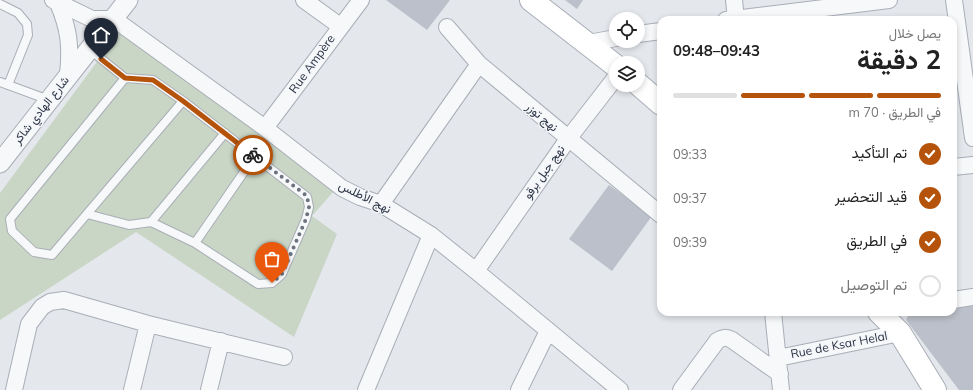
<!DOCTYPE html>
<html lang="ar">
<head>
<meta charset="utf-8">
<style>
	body { margin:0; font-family:Mulish,Vazirmatn,sans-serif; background:#f6f6f6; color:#222; direction:rtl; height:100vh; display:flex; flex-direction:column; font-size:15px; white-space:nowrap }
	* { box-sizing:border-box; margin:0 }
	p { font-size:13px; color:#767676 }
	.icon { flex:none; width:22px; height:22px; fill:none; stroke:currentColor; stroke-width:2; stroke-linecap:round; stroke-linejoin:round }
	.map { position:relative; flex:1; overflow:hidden; direction:ltr }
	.sheet { position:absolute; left:657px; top:16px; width:300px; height:300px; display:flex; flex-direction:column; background:#fff; border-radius:12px; box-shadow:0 2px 6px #0003; direction:rtl }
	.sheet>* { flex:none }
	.fabs { position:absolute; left:609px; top:12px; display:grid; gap:8px }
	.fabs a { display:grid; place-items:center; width:36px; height:36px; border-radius:50%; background:#fff; box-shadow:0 2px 6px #0003; font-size:20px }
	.pin { position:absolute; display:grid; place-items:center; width:34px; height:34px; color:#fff; margin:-41px -17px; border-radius:50% 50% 50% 0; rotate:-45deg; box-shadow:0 0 4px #0007 }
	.pin .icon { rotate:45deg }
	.courier { position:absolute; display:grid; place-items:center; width:40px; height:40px; margin:-20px; border:3px solid #b45309; border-radius:50%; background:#fff; color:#222; box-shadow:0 1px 5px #0007 }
	.headline em { font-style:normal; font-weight:700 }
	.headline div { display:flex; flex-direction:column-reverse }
	.headline { display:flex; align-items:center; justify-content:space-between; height:68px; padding:0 16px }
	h1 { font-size:26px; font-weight:700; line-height:30px }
	.bar { display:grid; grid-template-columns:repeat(4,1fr); gap:6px 4px; align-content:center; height:48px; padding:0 16px }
	.bar i { height:5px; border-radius:3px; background:#e0e0e0 }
	.bar .selected { background:#b45309 }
	.bar p { grid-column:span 4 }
	ol { padding:0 16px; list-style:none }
	li { display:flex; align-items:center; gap:12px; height:44px }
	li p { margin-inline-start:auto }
	li .icon { padding:4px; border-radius:50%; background:#b45309; color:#fff; stroke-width:4 }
	li:last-child { color:#767676 }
	li i { width:22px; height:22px; border:2px solid #e0e0e0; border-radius:50% }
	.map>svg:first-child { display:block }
	.green { fill:#c9d6c5 }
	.building { fill:#bbc0ca }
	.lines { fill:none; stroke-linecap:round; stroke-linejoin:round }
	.service-casing { stroke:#a9aeb7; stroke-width:10 }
	.minor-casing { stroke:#a9aeb7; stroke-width:18 }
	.tertiary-casing { stroke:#a9aeb7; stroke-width:21 }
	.secondary-casing { stroke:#a9aeb7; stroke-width:24 }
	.service { stroke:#f7f8fa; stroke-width:8 }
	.minor { stroke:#f7f8fa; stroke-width:16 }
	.tertiary { stroke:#f7f8fa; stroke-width:19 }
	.secondary { stroke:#fff; stroke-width:22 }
	.done { stroke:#6c737f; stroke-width:4; stroke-dasharray:0 7.2 }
	.route { stroke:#b45309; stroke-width:5 }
	.labels { text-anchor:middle; stroke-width:3; stroke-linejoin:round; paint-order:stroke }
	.street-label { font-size:12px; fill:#2b3445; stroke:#f4f6f9 }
</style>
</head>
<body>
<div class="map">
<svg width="973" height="390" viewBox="0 0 973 390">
	<rect width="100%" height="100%" fill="#e4e7ec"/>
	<path class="green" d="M119,32L189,80L334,191L312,216L337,234L294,337L136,232L0,320V193Z"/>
	<path class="building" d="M386,0H450L427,30Z
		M565,0H583L577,9Z
		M609,185L652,216L612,271L569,239Z
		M973,305V390H959L906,320L909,314L925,312H953V308Z"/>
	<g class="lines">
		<defs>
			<path id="service" d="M0,4L18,13L27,24L28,35L8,85
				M89,49L125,78L153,80L183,101L307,197L309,207L306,219L282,274L272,283L258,284L195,243
				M125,78L10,219L12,231L34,252L52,255L183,101
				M0,82L49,100
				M87,214L129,225L151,222L225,133
				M151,222L195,243L255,156"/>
			<path id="minor" d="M53,0L92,19H114L265,128L342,188L360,197L381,204L431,235L476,271L620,390
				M304,0L340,26
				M734,0L736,20
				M954,0L973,138
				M58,3C69,29 71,46 68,75
				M726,20L889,0
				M447,27L479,64L661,215
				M638,34L661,31
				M588,43L616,38
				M265,128L361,0
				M953,167L973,165
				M381,204L479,64
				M476,271L568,139L616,77
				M953,300L973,297
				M773,312L781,390
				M778,358L900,333
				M14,390L29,324L42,307L50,302L64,300L148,324L284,357
				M132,390L148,324
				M209,390L221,341
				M366,390L431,235
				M519,390L548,331
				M681,390L717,341C723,337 726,337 732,340L780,374"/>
			<path id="tertiary" d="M0,163L128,0"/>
			<path id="secondary" d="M531,0L616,66
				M638,84L661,104
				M879,312L900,333L935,390"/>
		</defs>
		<use href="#service" class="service-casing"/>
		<use href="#minor" class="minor-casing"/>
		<use href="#tertiary" class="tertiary-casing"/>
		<use href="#secondary" class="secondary-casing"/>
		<use href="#service" class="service"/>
		<use href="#minor" class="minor"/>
		<use href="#tertiary" class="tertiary"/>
		<use href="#secondary" class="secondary"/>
	</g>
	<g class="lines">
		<path class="done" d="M253,155L307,196L309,207L306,219L282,274L272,283"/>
		<path class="route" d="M101,59L125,78L153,80L183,101L253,155"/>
	</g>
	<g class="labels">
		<g class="street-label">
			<text transform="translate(312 64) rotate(-54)" y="4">Rue Ampère</text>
			<text transform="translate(41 110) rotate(-52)" y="4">شارع الهادي شاكر</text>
			<text transform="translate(542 117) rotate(40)" y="4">نهج توزر</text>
			<text transform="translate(544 172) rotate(-55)" y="4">نهج جبل برقو</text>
			<text transform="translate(365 197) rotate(27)" y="4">نهج الأطلس</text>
			<text transform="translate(839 345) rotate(-11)" y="4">Rue de Ksar Helal</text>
		</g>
	</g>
</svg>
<div class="fabs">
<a><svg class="icon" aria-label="locate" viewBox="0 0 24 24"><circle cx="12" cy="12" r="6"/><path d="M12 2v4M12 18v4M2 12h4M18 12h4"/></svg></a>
<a><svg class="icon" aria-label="layers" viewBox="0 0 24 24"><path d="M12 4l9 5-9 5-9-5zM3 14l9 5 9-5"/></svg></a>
</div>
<div class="pin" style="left:272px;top:283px;background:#ea580c"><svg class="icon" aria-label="bag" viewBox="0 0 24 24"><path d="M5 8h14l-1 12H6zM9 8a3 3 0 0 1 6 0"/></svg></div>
<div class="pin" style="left:101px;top:59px;background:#1f2937"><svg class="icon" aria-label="home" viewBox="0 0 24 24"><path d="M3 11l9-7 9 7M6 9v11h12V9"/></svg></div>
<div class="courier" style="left:253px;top:155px"><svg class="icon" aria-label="bike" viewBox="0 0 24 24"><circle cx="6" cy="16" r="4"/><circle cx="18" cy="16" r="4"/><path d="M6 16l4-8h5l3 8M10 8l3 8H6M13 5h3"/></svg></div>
<section class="sheet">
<div class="headline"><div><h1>2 دقيقة</h1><p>يصل خلال</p></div><em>09:43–09:48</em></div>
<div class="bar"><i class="selected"></i><i class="selected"></i><i class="selected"></i><i></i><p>في الطريق · 70 m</p></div>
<ol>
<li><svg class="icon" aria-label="check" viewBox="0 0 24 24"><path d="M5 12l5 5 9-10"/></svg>تم التأكيد<p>09:33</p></li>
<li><svg class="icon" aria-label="check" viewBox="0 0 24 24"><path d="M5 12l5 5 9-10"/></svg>قيد التحضير<p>09:37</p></li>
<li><svg class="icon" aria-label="check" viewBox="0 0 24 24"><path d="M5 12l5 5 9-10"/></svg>في الطريق<p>09:39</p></li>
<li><i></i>تم التوصيل</li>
</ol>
</section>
</div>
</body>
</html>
